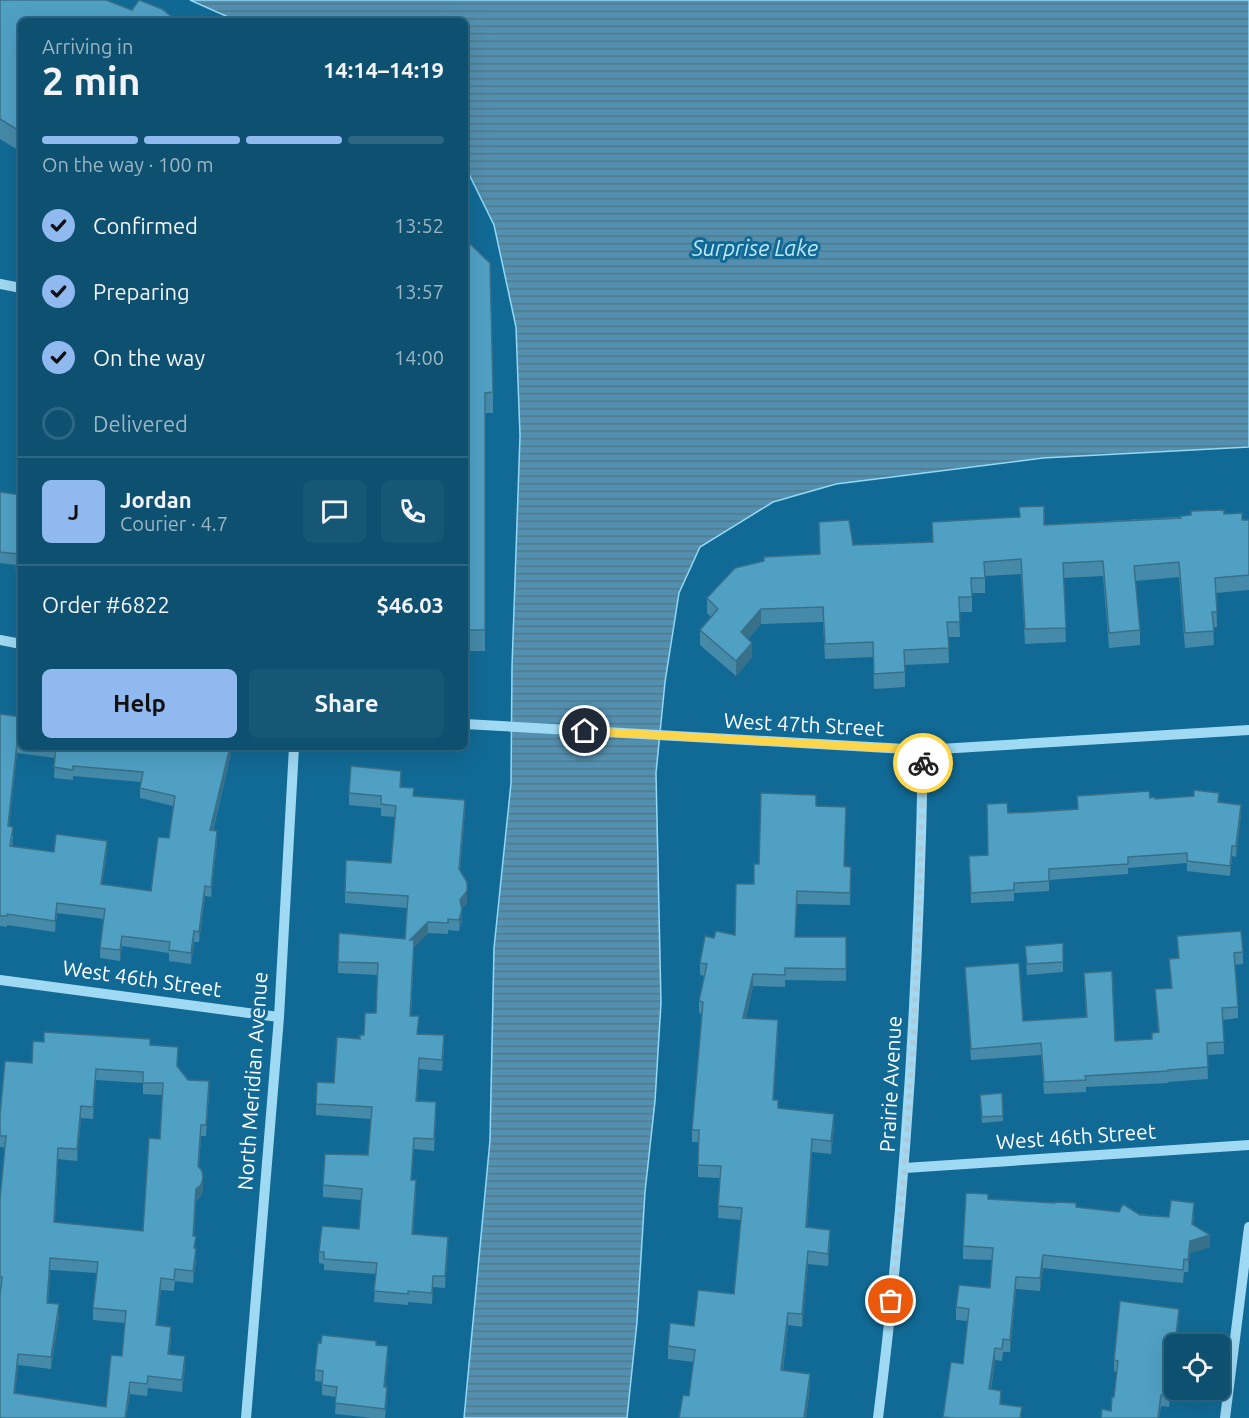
<!DOCTYPE html>
<html lang="en">
<head>
<meta charset="utf-8">
<style>
	body { margin:0; font-family:Ubuntu,sans-serif; background:#165775; color:#f1f3f6; height:100vh; display:flex; flex-direction:column; font-size:22px; white-space:nowrap }
	* { box-sizing:border-box; margin:0 }
	p { font-size:20px; color:#9ab5c3 }
	.icon { flex:none; width:33px; height:33px; fill:none; stroke:currentColor; stroke-width:2; stroke-linecap:round; stroke-linejoin:round }
	.map { position:relative; flex:1; overflow:hidden }
	.details { position:absolute; left:18px; top:18px; width:450px; height:732px; display:flex; flex-direction:column; background:#0d5070; border-radius:9px; box-shadow:0 6px 24px #0002,0 0 0 2px #2d6783 }
	.details>* { flex:none }
	.fabs { position:absolute; left:1164px; top:1334px; display:grid; gap:12px }
	.fabs a { display:grid; place-items:center; width:66px; height:66px; border-radius:9px; background:#0d5070; box-shadow:0 6px 24px #0002,0 0 0 2px #2d6783; font-size:30px }
	.pin { position:absolute; display:grid; place-items:center; width:51px; height:51px; color:#fff; margin:-26px; border:3px solid #fff; border-radius:50%; box-shadow:0 2px 6px #0007 }
	.courier { position:absolute; display:grid; place-items:center; width:60px; height:60px; margin:-30px; border:4px solid #ffd54a; border-radius:50%; background:#fff; color:#222; box-shadow:0 2px 8px #0007 }
	.headline em { font-style:normal; font-weight:600 }
	.headline div { display:flex; flex-direction:column-reverse }
	.headline { display:flex; align-items:center; justify-content:space-between; height:102px; padding:0 24px }
	h1 { font-size:39px; font-weight:600; line-height:45px }
	.bar { display:grid; grid-template-columns:repeat(4,1fr); gap:9px 6px; align-content:center; height:72px; padding:0 24px }
	.bar i { height:8px; border-radius:4px; background:#2d6783 }
	.bar .current { background:#90b9f0 }
	.bar p { grid-column:span 4 }
	.line { display:flex; align-items:center; gap:15px; padding:0 24px; border-top:2px solid #2d6783 }
	.line div { flex:1 }
	.round { display:grid; place-items:center; flex:none; width:63px; height:63px; border-radius:9px; background:#165775 }
	ol { padding:0 24px; list-style:none }
	li { display:flex; align-items:center; gap:18px; height:66px }
	li p { margin-inline-start:auto }
	li .icon { padding:6px; border-radius:50%; background:#90b9f0; color:#111; stroke-width:4 }
	li:last-child { color:#9ab5c3 }
	li i { width:33px; height:33px; border:3px solid #2d6783; border-radius:50% }
	.button { display:flex; gap:12px; margin-top:auto; padding:12px 24px }
	.button a { flex:1; height:69px; border-radius:9px; background:#90b9f0; color:#111; font-size:24px; font-weight:600; line-height:69px; text-align:center }
	.button a+a { background:#165775; color:#f1f3f6 }
	.map>svg:first-child { display:block }
	.water { fill:url(#water-rules); stroke:#91d8f7; stroke-width:1.5 }
	.lines { fill:none; stroke-linecap:round; stroke-linejoin:round }
	.minor { stroke:#a0d9f3; stroke-width:10 }
	.wall { fill:#458aa9; fill-rule:evenodd }
	.shaded-wall { fill:#387089 }
	.building { fill:#50a0c4; stroke:#387089; stroke-width:1.5; fill-rule:evenodd }
	.done { stroke:#accbda; stroke-width:6; stroke-dasharray:0 10.8 }
	.route { stroke:#ffd54a; stroke-width:8 }
	.labels { text-anchor:middle; stroke-width:6; stroke-linejoin:round; paint-order:stroke }
	.street-label { font-size:21px; fill:#fff; stroke:#116a95 }
	.water-label { font-size:22px; font-style:italic; fill:#bde8fb; stroke:#116a95 }
</style>
</head>
<body>
<div class="map">
<svg width="1249" height="1418" viewBox="0 0 1249 1418">
	<defs>
		<pattern id="water-rules" width="6" height="5" patternUnits="userSpaceOnUse" patternTransform="scale(1.5)"><rect width="6" height="5" fill="#5390af"/><path d="M0 2.5h6" fill="none" stroke="#51788c"/></pattern>
	</defs>
	<rect width="100%" height="100%" fill="#116a95"/>
	<path class="water" d="M190,0H1249V447L1043,458L836,484L773,502L700,547L679,593L665,682L656,773L661,1003L655,1101L645,1192L637,1322L627,1418H464L490,1140L494,948L511,783L512,667L520,436L516,327L494,225L465,166V21H237Z"/>
	<g class="lines">
		<path class="minor" d="M0,284L21,288
			M0,640L21,644
			M465,724L923,750L1249,730
			M0,980L279,1017
			M905,1168L1249,1145
			M246,1418L279,1017L294,747
			M878,1418C906,1196 919,974 923,750
			M1225,1418L1249,1227"/>
	</g>
	<path class="wall" d="M0,0L132,10L21,21V152L0,139Z
		M465,239L493,392V413H485V651H465Z
		M0,492L21,495V580L16,579V565L0,563Z
		M1224,514L1242,520H1249V590L1216,593L1217,627H1213L1214,645L1185,648L1179,577L1135,581L1140,630V645L1109,648L1103,576L1063,578L1066,642L1025,644L1021,574L985,576V593H972V612H959L960,637H948L949,663L905,665V687L874,689L873,657L825,659L823,622L761,624L748,639L752,657L736,676L700,645V630L711,617L707,613V598L820,554L819,522L853,545L933,542L932,522L1044,525Z
		M0,714L21,717V747H231V754L213,831L217,842L211,897L205,896L199,942H194L191,964L169,961V953L122,946L120,961L100,958V948L104,919L57,913L55,932L7,925V927L0,926ZM17,753L55,758L54,778L73,780V776L141,782L140,788V798L173,806L169,838L151,891L102,884L107,851L54,852L12,846L13,837L9,826Z
		M401,782V787L414,796L465,811L460,871L467,893V902L462,909V920L459,931L448,930V934L428,933L414,947L411,1016L418,1034L444,1047L442,1071L419,1069L417,1101L436,1113L434,1151L414,1149L411,1180L416,1192L413,1234L448,1248L445,1288L433,1287L432,1304L408,1302V1305L374,1302L376,1274L324,1270V1264L319,1263V1252L359,1229L361,1200L323,1197V1185L368,1155L371,1119L316,1115V1104L334,1083L376,1013L378,975L338,973V962L405,939L407,908L345,903V892L391,863L395,817L381,816V808L349,805V793Z
		M1077,796L1150,798L1155,799L1219,802L1241,815L1236,857L1232,856L1230,876L1187,871V863L1128,868V874L1049,880V891L1014,893V901L971,903L969,856L987,855L1008,813L1033,812L1078,809Z
		M816,806L845,866L851,867L850,905L797,904L795,937H846V981L785,980V987L753,986L746,1018L778,1033L773,1100L778,1108L834,1126L831,1154L812,1152L807,1227L830,1242L828,1266L808,1264L802,1327L788,1325L783,1370L810,1386L806,1418H679L689,1396L694,1362L668,1359V1346L734,1294L741,1220L718,1218L720,1178L698,1177V1142H692V1130L702,1014L699,1013V1001L704,976L700,975V963L714,938L735,935L754,884L759,864Z
		M1177,936L1243,952V964L1235,965L1238,1007V1018L1223,1020L1224,1054L1207,1055L1208,1079L1168,1082V1083L1086,1087V1092L1044,1094L1041,1055L971,1060L965,967L1023,1021L1086,1017L1084,973L1115,1041L1152,1039L1158,1032L1155,989L1171,988L1169,959L1178,958Z
		M1063,943V972L1027,975L1025,946Z
		M150,1045L177,1067L188,1080L209,1093L206,1136H201L199,1167L203,1190L201,1196L196,1201L194,1236L196,1260L193,1283L175,1281L174,1291L161,1290L157,1325L171,1338L169,1354L185,1368L182,1392L148,1388L147,1396L130,1394L126,1418H0V1199L5,1148L0,1147V1115L32,1063ZM96,1080L143,1083V1094L162,1095L160,1139L143,1231L55,1222L58,1159L77,1161L81,1118L93,1119ZM50,1270L97,1273L93,1308V1320L125,1323L122,1356L106,1407L15,1393L18,1365L51,1369L59,1316L48,1303Z
		M1002,1093L1003,1121L982,1123L980,1100Z
		M988,1199L1076,1207L1169,1217L1194,1215L1193,1225L1210,1247L1190,1253L1188,1272H1184L1183,1283L1043,1268L1040,1291L1016,1289L1010,1352H1003L1002,1361L995,1360L991,1390L1001,1404L1022,1418H943L951,1362L963,1364L968,1321L956,1320V1307L990,1288L992,1260L963,1259V1246Z
		M1179,1319L1176,1344H1174V1359L1169,1407L1161,1406L1159,1418H1101L1111,1411L1114,1397L1117,1372L1114,1371V1360Z
		M376,1345L388,1357L385,1387L387,1398L385,1418H373L335,1414L336,1397L322,1395V1382L315,1381V1370Z"/>
	<path class="shaded-wall" d="M761,609V624L741,647V632Z
		M752,643V657L736,676V661Z
		M17,743V753L8,837V826Z
		M230,747H231V754L210,841V830Z
		M465,800V811L459,881V869Z
		M1241,805V815L1236,857V846Z
		M217,831V842L211,897V887Z
		M107,841V851L101,894V884Z
		M1232,846V856L1230,876V866Z
		M467,882V902L462,909V920L459,931L460,900Z
		M205,886V896L199,942V932Z
		M57,903V913L55,932V921Z
		M428,922V933L414,947L410,1027V940Z
		M194,931V942L191,964V953Z
		M122,936V946L120,961V950Z
		M753,974V986L743,1030V1018Z
		M778,1020V1033L773,1112V1100Z
		M419,1058V1069L416,1112V1101Z
		M96,1069V1080L93,1119V1107Z
		M81,1106V1118L77,1161V1149Z
		M834,1114V1126L831,1154V1141Z
		M201,1125V1136L198,1178V1166Z
		M812,1139V1152L806,1240V1227Z
		M58,1148V1159L54,1233V1222Z
		M203,1178V1190L201,1196L196,1201L193,1247L196,1189Z
		M416,1180V1192L412,1245V1234Z
		M830,1230V1242L828,1266V1254Z
		M1210,1235V1247L1190,1253L1188,1272V1260L1190,1241Z
		M448,1237V1248L445,1288V1276Z
		M196,1249V1260L193,1283V1271Z
		M808,1251V1264L802,1327V1314Z
		M1043,1255V1268L1040,1291V1278Z
		M433,1276V1287L432,1304V1293Z
		M1016,1277V1289L1010,1352V1340Z
		M161,1278V1290L156,1337V1325Z
		M59,1304V1316L51,1369V1357Z
		M1179,1309V1319L1176,1344H1175Z
		M788,1313V1325L781,1382V1370Z
		M171,1327V1338L168,1366V1354Z
		M388,1346V1357L384,1397V1387Z
		M995,1348V1360L989,1402V1389Z
		M1174,1348V1359L1169,1407V1396Z
		M18,1354V1365L14,1404V1393Z
		M185,1356V1368L182,1392V1380Z
		M810,1374V1386L806,1418H804Z
		M130,1382V1394L126,1418H125Z
		M387,1387V1398L385,1418V1409Z
		M1161,1395L1159,1418H1158Z"/>
	<path class="building" d="M0,0H106L132,10L139,0L162,9L177,21H21V132L0,119Z
		M186,17L190,21H181Z
		M465,239L490,263L493,392L485,393V630H465Z
		M0,492L21,495V569H16L18,554L0,552Z
		M1044,506V525L1181,518V516L1191,515V511L1224,510V514L1242,513V520H1249V575L1215,578L1217,612H1212L1214,631L1185,633L1179,562L1134,566L1140,630L1109,633L1103,561L1063,563L1066,628L1025,629L1021,559L984,562L985,578H971L972,597H959L960,622H947L949,648L904,650L905,672L874,674L873,642L825,644L823,607L761,609L741,632L752,643L736,661L700,630L718,609L707,598L735,568L764,561V557L820,554L819,522L849,520L853,545L933,542L932,522L1020,517L1019,507Z
		M0,714L21,717V743H17L8,826L13,827L10,846L54,852L56,834L107,841L101,884L151,891L158,837L169,838L175,796L140,788L143,772L73,766V770L54,767L56,747H54H230L210,830L217,831L211,887L205,886L199,932L194,931L191,953L169,950L170,942L122,936L120,950L100,948L105,909L57,903L55,921L7,914V916H0Z
		M351,766L401,771L400,787L414,788L413,796L465,800L459,869L467,882V891L460,900L462,909L459,920L448,919V923L428,922L410,940H414L410,1016H419L417,1034L444,1035L442,1060L419,1058L416,1101L436,1102L434,1139L414,1138L411,1180H416L412,1234L448,1237L445,1276H433L432,1293L408,1291V1294L374,1291L377,1263L324,1259V1252H319L322,1226L359,1229L362,1189L323,1185L325,1154L368,1155L372,1107L316,1104L317,1082L334,1083L337,1037L360,1039V1035H364L365,1013H376L378,963L338,962L339,933L405,939L408,896L345,892L346,860L391,863L396,806L381,804V796L349,793Z
		M1194,790L1219,793L1218,802L1241,805L1236,846H1232L1230,866L1187,861V853L1128,857V864L1049,869V881L1014,883V890L971,893L969,856L988,855L987,804L1007,803L1008,813L1033,812L1078,809L1077,796L1149,791L1150,798L1155,797V799L1194,796Z
		M761,793L816,795V806L846,807L844,866L851,867L850,893L797,891L795,937H846V969L785,968V975L753,974L743,1018L778,1020L773,1100H778V1108L834,1114L831,1141L812,1139L806,1227L830,1230L828,1254L808,1251L802,1314L788,1313L781,1370L810,1374L804,1418H679L683,1395L689,1396L695,1350L668,1346L670,1323L694,1326L698,1290L734,1294L742,1208L718,1206L721,1166L698,1165L699,1130H692L703,1002L699,1001L707,964L700,963L705,936L714,938L716,931L735,935L736,884H754V864H759Z
		M1241,931L1243,952L1234,953L1238,1007L1222,1008L1224,1042L1207,1043L1208,1067L1168,1070V1071L1085,1076L1086,1080L1044,1082L1041,1043L971,1049L965,967L1019,963L1023,1021L1087,1017L1084,973L1112,971L1115,1041L1152,1039V1033L1159,1032L1155,989L1172,988L1169,959L1179,958L1177,936Z
		M1063,943V962L1027,964L1025,946Z
		M44,1032L150,1039V1045L178,1047L177,1066L188,1080L209,1081L206,1125H201L198,1166L202,1171L203,1178L201,1185L196,1189L193,1236H196L194,1248L196,1249L193,1271L175,1269L174,1280L161,1278L156,1325L171,1327L168,1354L185,1356L182,1380L148,1376L147,1384L130,1382L125,1418H0V1296L2,1277H0V1199L6,1136H0V1115L5,1061L32,1063L33,1041L44,1042ZM96,1069L143,1072V1083H163L160,1139L149,1138L143,1231L54,1222L58,1148L77,1149L81,1106L93,1107ZM50,1258L98,1262L93,1308L126,1311L122,1356L111,1355L106,1407L14,1393L18,1354L51,1357L59,1304L47,1303Z
		M1002,1093L1003,1116L982,1117L980,1095Z
		M966,1193L988,1194V1199L1055,1203V1202L1076,1203V1207L1119,1212L1123,1204L1140,1215L1169,1217L1171,1200L1194,1203L1192,1224L1210,1235L1190,1241L1188,1260L1184,1259L1183,1270L1043,1255L1040,1278L1016,1277L1010,1340L1003,1339L1002,1349L995,1348L989,1389L1001,1391L1000,1404L1022,1407L1020,1418H953L943,1417L951,1362L963,1364L969,1309L956,1307L959,1285L990,1288L993,1248L963,1246Z
		M1120,1301L1179,1309L1169,1396L1161,1395L1158,1418H1101L1102,1409L1111,1411L1112,1397H1114L1118,1361L1114,1360Z
		M322,1335L376,1341V1345L388,1346L384,1387H387L385,1409L335,1403L337,1387L322,1385L323,1371L315,1370L318,1342L321,1343Z"/>
	<g class="lines">
		<path class="done" d="M891,1301C912,1122 919,943 923,763"/>
		<path class="route" d="M585,731L923,750V763"/>
	</g>
	<g class="labels">
		<g class="street-label">
			<text transform="translate(804 725) rotate(3)" y="7">West 47th Street</text>
			<text transform="translate(142 979) rotate(8)" y="7">West 46th Street</text>
			<text transform="translate(253 1081) rotate(-86)" y="7">North Meridian Avenue</text>
			<text transform="translate(891 1084) rotate(-87)" y="7">Prairie Avenue</text>
			<text transform="translate(1076 1137) rotate(-4)" y="7">West 46th Street</text>
		</g>
		<g class="water-label">
			<text x="755" y="256">Surprise Lake</text>
		</g>
	</g>
</svg>
<div class="fabs">
<a><svg class="icon" aria-label="locate" viewBox="0 0 24 24"><circle cx="12" cy="12" r="6"/><path d="M12 2v4M12 18v4M2 12h4M18 12h4"/></svg></a>
</div>
<div class="pin" style="left:891px;top:1301px;background:#ea580c"><svg class="icon" aria-label="bag" viewBox="0 0 24 24"><path d="M5 8h14l-1 12H6zM9 8a3 3 0 0 1 6 0"/></svg></div>
<div class="pin" style="left:585px;top:731px;background:#1f2937"><svg class="icon" aria-label="home" viewBox="0 0 24 24"><path d="M3 11l9-7 9 7M6 9v11h12V9"/></svg></div>
<div class="courier" style="left:923px;top:763px"><svg class="icon" aria-label="bike" viewBox="0 0 24 24"><circle cx="6" cy="16" r="4"/><circle cx="18" cy="16" r="4"/><path d="M6 16l4-8h5l3 8M10 8l3 8H6M13 5h3"/></svg></div>
<section class="details">
<div class="headline"><div><h1>2 min</h1><p>Arriving in</p></div><em>14:14–14:19</em></div>
<div class="bar"><i class="current"></i><i class="current"></i><i class="current"></i><i></i><p>On the way · 100 m</p></div>
<ol>
<li><svg class="icon" aria-label="check" viewBox="0 0 24 24"><path d="M5 12l5 5 9-10"/></svg>Confirmed<p>13:52</p></li>
<li><svg class="icon" aria-label="check" viewBox="0 0 24 24"><path d="M5 12l5 5 9-10"/></svg>Preparing<p>13:57</p></li>
<li><svg class="icon" aria-label="check" viewBox="0 0 24 24"><path d="M5 12l5 5 9-10"/></svg>On the way<p>14:00</p></li>
<li><i></i>Delivered</li>
</ol>
<div class="line" style="height:108px"><b class="round" style="background:#90b9f0;color:#111">J</b><div><b>Jordan</b><p>Courier · 4.7</p></div><a class="round"><svg class="icon" aria-label="chat" viewBox="0 0 24 24"><path d="M4 5h16v11H9l-5 4z"/></svg></a><a class="round"><svg class="icon" aria-label="phone" viewBox="0 0 24 24"><path d="M5 4h4l2 5-3 2q2 4 5 5l2-3 5 2v4C11 20 4 13 5 4z"/></svg></a></div>
<div class="line" style="height:78px"><div>Order #6822</div><b>$46.03</b></div>
<div class="button"><a>Help</a><a>Share</a></div>
</section>
</div>
</body>
</html>
